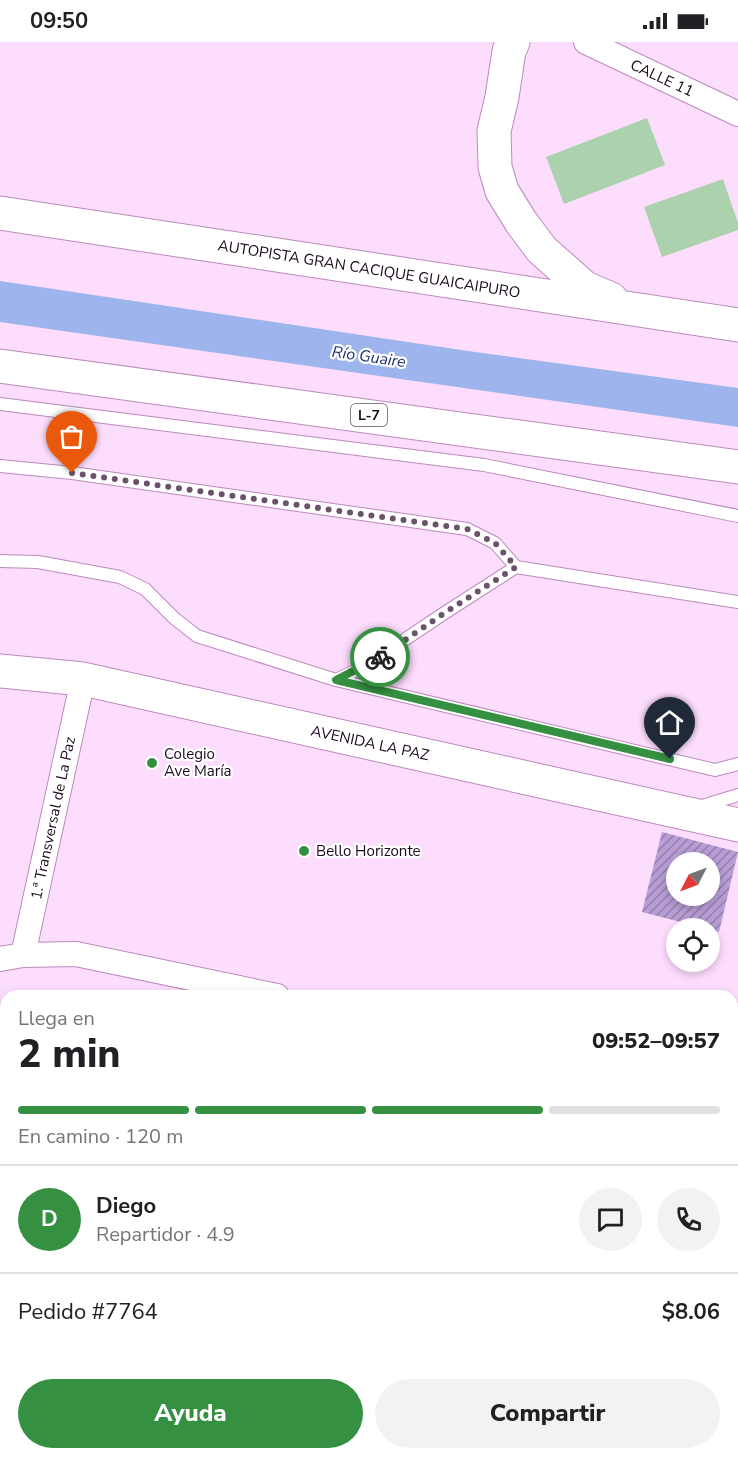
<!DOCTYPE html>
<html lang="es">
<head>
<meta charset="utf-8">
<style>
	body { margin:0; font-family:"Nunito Sans",sans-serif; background:#f2f2f2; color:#202124; height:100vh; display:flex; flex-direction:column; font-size:22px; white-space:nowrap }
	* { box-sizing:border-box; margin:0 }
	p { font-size:20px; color:#757577 }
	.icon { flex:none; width:33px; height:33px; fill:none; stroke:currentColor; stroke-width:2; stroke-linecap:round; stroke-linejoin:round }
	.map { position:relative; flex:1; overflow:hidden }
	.drawer { position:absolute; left:0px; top:948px; width:738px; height:470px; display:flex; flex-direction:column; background:#fff; border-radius:18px 18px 0 0; box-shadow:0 3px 9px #0003 }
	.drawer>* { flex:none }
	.needle { width:39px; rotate:228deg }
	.controls { position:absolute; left:666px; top:810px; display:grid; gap:12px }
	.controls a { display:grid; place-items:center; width:54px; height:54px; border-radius:50%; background:#fff; box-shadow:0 3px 9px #0003; font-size:30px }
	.pin { position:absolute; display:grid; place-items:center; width:51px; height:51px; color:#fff; margin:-62px -26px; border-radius:50% 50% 50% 0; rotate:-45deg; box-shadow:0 0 6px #0007 }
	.pin .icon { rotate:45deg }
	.courier { position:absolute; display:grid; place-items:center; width:60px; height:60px; margin:-30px; border:4px solid #359041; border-radius:50%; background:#fff; color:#222; box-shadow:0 2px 8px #0007 }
	.head em { font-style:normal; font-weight:800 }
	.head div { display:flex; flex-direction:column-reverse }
	.head { display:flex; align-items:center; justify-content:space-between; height:102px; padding:0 18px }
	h1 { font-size:39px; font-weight:800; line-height:45px }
	.bar { display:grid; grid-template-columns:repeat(4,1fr); gap:9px 6px; align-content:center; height:72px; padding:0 18px }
	.bar i { height:8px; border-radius:4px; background:#e0e0e0 }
	.bar .current { background:#359041 }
	.bar p { grid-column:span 4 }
	.line { display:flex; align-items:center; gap:15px; padding:0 18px; border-top:2px solid #e0e0e0 }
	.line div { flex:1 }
	.round { display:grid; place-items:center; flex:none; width:63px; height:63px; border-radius:32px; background:#f2f2f2 }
	.action { display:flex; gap:12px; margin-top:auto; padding:12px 18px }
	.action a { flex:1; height:69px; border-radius:36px; background:#359041; color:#fff; font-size:24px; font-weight:800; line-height:69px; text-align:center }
	.action a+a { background:#f2f2f2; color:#202124 }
	.status { display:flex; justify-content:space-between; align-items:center; height:42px; padding:0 30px; background:#fff; direction:ltr }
	.status svg { height:16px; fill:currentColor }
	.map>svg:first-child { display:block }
	.pitch { fill:#abd2ac }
	.water { fill:#9db5ec }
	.building { fill:url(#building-hatch); fill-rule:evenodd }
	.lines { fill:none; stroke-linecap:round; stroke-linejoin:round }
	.lane-casing { stroke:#bb8abc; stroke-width:14 }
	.street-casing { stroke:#bb8abc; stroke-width:26 }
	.secondary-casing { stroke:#bb8abc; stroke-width:35 }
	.highway-casing { stroke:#bb8abc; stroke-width:35 }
	.lane { stroke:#fff; stroke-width:12 }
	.street { stroke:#fff; stroke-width:24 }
	.secondary { stroke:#fff; stroke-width:33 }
	.highway { stroke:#fff; stroke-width:33 }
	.done { stroke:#6a536b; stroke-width:6; stroke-dasharray:0 10.8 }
	.route { stroke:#359041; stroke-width:8 }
	.poi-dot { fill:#359041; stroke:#fff; stroke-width:2 }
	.labels { text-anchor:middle; stroke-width:4.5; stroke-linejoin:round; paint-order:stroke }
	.shield { fill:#fff; stroke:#5f5360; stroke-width:1.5 }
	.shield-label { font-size:14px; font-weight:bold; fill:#1b091c }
	.street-label { font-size:15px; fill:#1b091c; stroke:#fff }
	.poi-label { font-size:15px; fill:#1b091c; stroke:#fff; text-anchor:start }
	.water-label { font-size:16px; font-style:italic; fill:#1c3272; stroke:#fff }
</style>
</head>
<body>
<div class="status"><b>09:50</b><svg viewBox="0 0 49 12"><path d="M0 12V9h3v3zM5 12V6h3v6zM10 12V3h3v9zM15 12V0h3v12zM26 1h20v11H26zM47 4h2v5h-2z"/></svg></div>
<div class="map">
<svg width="738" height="1417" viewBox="0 0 738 1417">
	<defs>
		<pattern id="building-hatch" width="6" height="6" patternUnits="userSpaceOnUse" patternTransform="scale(1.5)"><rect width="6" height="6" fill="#b79dd4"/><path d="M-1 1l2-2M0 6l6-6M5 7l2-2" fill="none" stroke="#947eab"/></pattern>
	</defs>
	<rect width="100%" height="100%" fill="#fdddfd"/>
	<path class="pitch" d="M647,76L665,123L564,162L546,115Z
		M723,137L738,181V188L662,215L644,165Z"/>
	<path class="water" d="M0,239L468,309L738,346V385L0,280Z"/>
	<path class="building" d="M662,790L738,810L719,890L642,870ZM676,820H710V854H676Z
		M11,1412H43L42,1417H9Z"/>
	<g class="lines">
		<defs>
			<path id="lane" d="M0,362L484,423L738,474
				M0,424L72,431L467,487L495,501L516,525L738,560
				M0,519L38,520L120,535L145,547L174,576L197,594L336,638
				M516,525L446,570L367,623L336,638L715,728L738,722
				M699,765L738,753"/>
			<path id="street" d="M586,0L738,72
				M23,913L83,637
				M0,917L23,913L76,912L277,954
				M732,1050L738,1051
				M732,1148L738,1119
				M0,1244L6,1247
				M732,1251L738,1252
				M659,1412L691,1417
				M342,1417L344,1412
				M734,1417L738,1416"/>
			<path id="secondary" d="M0,629L83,637L738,783
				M0,1147L6,1149
				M682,1412L696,1417"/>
			<path id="highway" d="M513,0L509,9L502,55L494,89L495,125L502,149L521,180L542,208L585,246L611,257
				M0,171L738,283
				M0,324L738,425"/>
		</defs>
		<use href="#lane" class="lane-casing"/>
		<use href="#street" class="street-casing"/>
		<use href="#secondary" class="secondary-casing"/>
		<use href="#highway" class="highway-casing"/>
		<use href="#lane" class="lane"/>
		<use href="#street" class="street"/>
		<use href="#secondary" class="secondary"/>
		<use href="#highway" class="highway"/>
	</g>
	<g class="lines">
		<path class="done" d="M72,431L467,487L495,501L516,525L446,570L380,615"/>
		<path class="route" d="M380,615L336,638L670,717"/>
	</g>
	<g class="poi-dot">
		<circle cx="152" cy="721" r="6"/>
		<circle cx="304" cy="809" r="6"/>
	</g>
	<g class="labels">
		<rect class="shield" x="351" y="362" width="36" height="22" rx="4.5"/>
		<g class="shield-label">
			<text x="369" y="378">L-7</text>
		</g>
		<g class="street-label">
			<text transform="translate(662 36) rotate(25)" y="5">CALLE 11</text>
			<text transform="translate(369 227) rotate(9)" y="5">AUTOPISTA GRAN CACIQUE GUAICAIPURO</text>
			<text transform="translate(370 701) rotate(12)" y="5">AVENIDA LA PAZ</text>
			<text transform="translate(53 776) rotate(-78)" y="5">1.ª Transversal de La Paz</text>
		</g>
		<g class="poi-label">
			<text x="164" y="717">Colegio<tspan x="164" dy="17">Ave María</tspan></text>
			<text x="316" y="814">Bello Horizonte</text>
		</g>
		<g class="water-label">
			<text transform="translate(369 314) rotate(8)" y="6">Río Guaire</text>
		</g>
	</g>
</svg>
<div class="controls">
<a><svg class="needle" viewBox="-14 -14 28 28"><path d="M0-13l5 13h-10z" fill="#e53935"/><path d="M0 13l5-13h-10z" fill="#757577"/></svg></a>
<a><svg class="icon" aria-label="locate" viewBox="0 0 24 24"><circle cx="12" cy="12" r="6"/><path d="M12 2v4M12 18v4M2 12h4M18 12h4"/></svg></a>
</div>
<div class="pin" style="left:72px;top:431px;background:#ea580c"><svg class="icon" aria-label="bag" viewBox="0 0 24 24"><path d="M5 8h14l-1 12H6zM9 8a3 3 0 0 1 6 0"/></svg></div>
<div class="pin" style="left:670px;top:717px;background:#1f2937"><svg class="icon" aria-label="home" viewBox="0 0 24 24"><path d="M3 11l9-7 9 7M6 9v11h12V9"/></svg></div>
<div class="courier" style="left:380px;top:615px"><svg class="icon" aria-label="bike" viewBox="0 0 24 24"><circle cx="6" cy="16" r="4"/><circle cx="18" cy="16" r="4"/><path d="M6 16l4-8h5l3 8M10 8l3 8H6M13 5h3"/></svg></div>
<section class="drawer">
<div class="head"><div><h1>2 min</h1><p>Llega en</p></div><em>09:52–09:57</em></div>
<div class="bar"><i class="current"></i><i class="current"></i><i class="current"></i><i></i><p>En camino · 120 m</p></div>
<div class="line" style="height:108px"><b class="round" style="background:#359041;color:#fff">D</b><div><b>Diego</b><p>Repartidor · 4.9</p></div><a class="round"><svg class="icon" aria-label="chat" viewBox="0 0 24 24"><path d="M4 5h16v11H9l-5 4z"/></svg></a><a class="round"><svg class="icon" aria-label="phone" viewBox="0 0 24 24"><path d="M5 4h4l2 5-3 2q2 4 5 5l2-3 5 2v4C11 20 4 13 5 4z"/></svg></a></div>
<div class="line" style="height:78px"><div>Pedido #7764</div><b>$8.06</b></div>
<div class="action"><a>Ayuda</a><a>Compartir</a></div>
</section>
</div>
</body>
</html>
